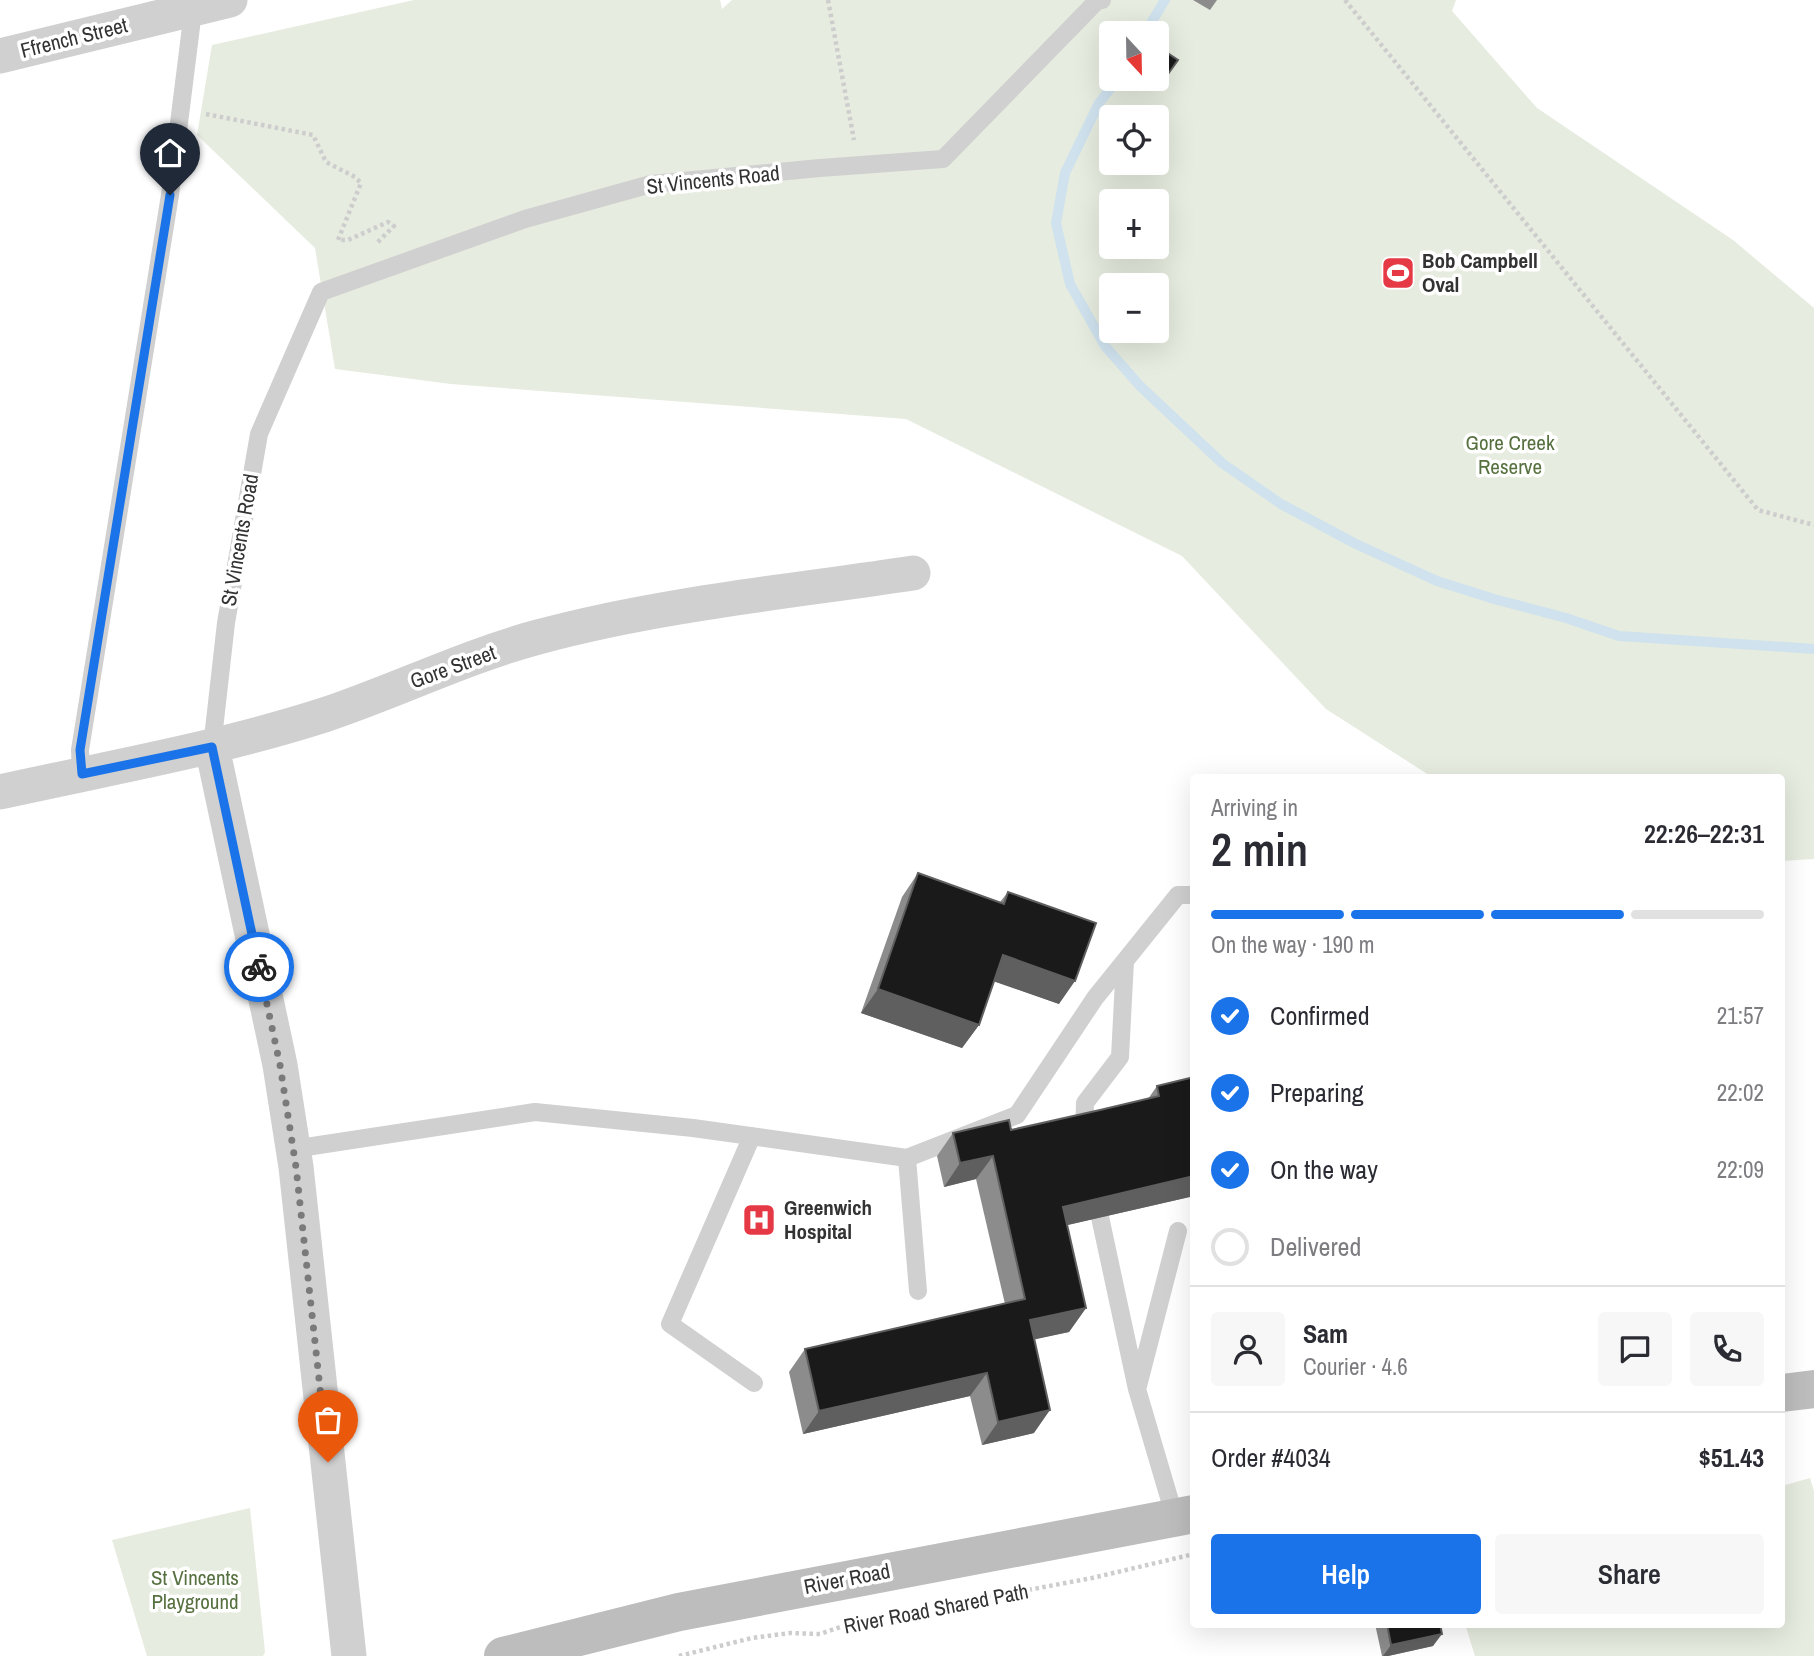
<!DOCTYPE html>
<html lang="en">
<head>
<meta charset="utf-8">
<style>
	body { margin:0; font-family:"Archivo Narrow",sans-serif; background:#f7f7f7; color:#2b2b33; height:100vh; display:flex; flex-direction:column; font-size:26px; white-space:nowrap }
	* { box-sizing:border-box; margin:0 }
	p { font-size:23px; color:#7c7c81 }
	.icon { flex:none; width:38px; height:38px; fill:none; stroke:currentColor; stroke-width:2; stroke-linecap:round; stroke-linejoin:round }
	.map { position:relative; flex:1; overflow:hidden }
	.drawer { position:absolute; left:1190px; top:774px; width:595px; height:854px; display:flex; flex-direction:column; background:#fff; border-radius:7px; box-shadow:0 7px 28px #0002 }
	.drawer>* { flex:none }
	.needle { width:46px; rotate:158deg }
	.tools { position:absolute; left:1099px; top:21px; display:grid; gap:14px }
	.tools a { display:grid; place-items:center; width:70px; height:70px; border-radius:7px; background:#fff; box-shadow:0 7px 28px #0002; font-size:35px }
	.pin { position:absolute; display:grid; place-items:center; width:60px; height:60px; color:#fff; margin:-72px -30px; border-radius:50% 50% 50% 0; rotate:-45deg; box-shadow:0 0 7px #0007 }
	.pin .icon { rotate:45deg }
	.courier { position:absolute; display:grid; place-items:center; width:70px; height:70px; margin:-35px; border:5px solid #1a73e8; border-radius:50%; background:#fff; color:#222; box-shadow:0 2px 9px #0007 }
	.overview em { font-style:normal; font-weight:600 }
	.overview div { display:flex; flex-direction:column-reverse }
	.overview { display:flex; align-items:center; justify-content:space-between; height:119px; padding:0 21px }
	h1 { font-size:46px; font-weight:600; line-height:52px }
	.bar { display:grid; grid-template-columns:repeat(4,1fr); gap:10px 7px; align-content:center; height:84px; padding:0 21px }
	.bar i { height:9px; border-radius:5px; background:#e1e1e2 }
	.bar .selected { background:#1a73e8 }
	.bar p { grid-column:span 4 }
	.line { display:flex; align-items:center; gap:18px; padding:0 21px; border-top:2px solid #e1e1e2 }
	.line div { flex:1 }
	.round { display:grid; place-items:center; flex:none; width:74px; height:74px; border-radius:7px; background:#f7f7f7 }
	ol { padding:0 21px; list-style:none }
	li { display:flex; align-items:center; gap:21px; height:77px }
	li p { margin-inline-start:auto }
	li .icon { padding:7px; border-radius:50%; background:#1a73e8; color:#fff; stroke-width:4 }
	li:last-child { color:#7c7c81 }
	li i { width:38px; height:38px; border:4px solid #e1e1e2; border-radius:50% }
	.button { display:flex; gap:14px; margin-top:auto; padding:14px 21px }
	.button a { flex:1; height:80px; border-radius:7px; background:#1a73e8; color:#fff; font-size:28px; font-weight:600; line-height:80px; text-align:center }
	.button a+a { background:#f7f7f7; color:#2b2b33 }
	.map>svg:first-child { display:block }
	.green { fill:#e6ecdf; fill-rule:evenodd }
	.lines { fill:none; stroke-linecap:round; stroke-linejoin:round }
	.stream { stroke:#cfe2ee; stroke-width:10 }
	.path { stroke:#cdcdcd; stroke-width:4.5; stroke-dasharray:3.5 3.5; stroke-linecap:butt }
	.lane { stroke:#d0d0d0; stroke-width:18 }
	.street { stroke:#d0d0d0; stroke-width:35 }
	.secondary { stroke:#bdbdbd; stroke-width:38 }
	.wall { fill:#8c8c8c }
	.shaded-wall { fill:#5f5f5f }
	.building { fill:#1a1a1a; stroke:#5f5f5f; stroke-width:2 }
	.done { stroke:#7a7a7a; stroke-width:7; stroke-dasharray:0 12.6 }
	.route { stroke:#1a73e8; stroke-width:9 }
	.labels { text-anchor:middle; stroke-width:7; stroke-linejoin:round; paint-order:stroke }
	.street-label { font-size:21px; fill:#333; stroke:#fff }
	.poi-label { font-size:21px; font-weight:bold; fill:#333; stroke:#fff; text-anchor:start }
	.park-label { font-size:21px; fill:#56703f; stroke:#fff }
</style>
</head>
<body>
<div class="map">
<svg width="1814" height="1656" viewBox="0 0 1814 1656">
	<rect width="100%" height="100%" fill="#fff"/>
	<path class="green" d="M414,0H720L722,9L732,0H1456L1452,11L1537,108L1733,240L1814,308V859L1782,861V777H1432L1326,709L1182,556L906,419L451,384L335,369L315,248L197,135L212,45ZM1111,33H1157V79H1111ZM1111,117H1157V163H1111ZM1111,201H1157V247H1111ZM1111,285H1157V331H1111Z
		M1810,1478L1814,1491V1656H1475L1465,1624H1782V1486Z
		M250,1508L265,1652L263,1656H147L112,1540Z"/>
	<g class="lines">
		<path class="stream" d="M1145,33L1165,0
			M1118,79L1099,103L1065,173L1056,223L1070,284L1105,346L1140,386L1222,463L1281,504L1356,544L1437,581L1494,599L1566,618L1619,636L1814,649"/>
		<path class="path" d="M828,0L854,140
			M1345,0L1758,510L1814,525
			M206,114L313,135L326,162L355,177L361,183L338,240H348L388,222L394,226L377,243
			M679,1656L752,1638L790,1633L820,1634L852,1623L1092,1578L1194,1554"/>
		<path class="lane" d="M212,747L226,623L259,434L321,292L525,219L651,184L820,168L943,159L1097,1L1102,0
			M81,774L80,750L170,195L194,3
			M1084,1133L1085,1103L1120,1057L1125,961
			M752,1136L670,1324L754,1383
			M293,1149L535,1112L693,1128L907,1158L1017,1115L1095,998L1178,895H1194
			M907,1158L918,1291
			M1100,1217L1137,1389L1175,1518
			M1138,1386L1178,1231"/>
		<path class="street" d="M0,56L230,0
			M212,747L280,1065L296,1167L349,1656
			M0,792C108,768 218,749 324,715C396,691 464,657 538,637C660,604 787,592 913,573"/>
		<path class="secondary" d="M1782,1393L1814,1389
			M503,1656L679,1612L1194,1514"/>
	</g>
	<path class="wall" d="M1193,0H1217L1210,10Z
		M1157,47L1178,60L1165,79L1157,73Z
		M918,873L1000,902L1008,892L1059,1004L994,981L979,1025L962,1048L861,1013L902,897Z
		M1194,1077V1196L1067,1225L1086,1308L1069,1332L1034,1339V1433L982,1445L970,1396L803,1434L789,1372L805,1349L1005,1304L976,1179L944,1187L937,1156L953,1133L1011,1130L1148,1099L1157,1086Z
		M1375,1624H1440L1433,1646L1388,1656H1382Z"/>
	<path class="shaded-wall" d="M1003,955L1075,981L1059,1004L987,979Z
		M878,989L979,1025L962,1048L861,1013Z
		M993,1156L976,1179L944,1187L960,1163Z
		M1194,1176V1196L1046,1230L1063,1207Z
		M1086,1308L1069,1332L1014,1344L1030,1320Z
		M987,1373L970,1396L803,1434L819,1411Z
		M1050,1410L1034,1433L982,1445L998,1422Z
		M1442,1634L1433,1646L1388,1656H1383L1391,1645Z"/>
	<path class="building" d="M1157,46L1178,60L1168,74L1157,67Z
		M918,873L1004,904L1008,892L1096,923L1075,981L1003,955L979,1025L878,989Z
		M1194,1077V1176L1063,1207L1086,1308L1030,1320L1050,1410L998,1422L987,1373L819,1411L805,1349L1025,1299L993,1156L960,1163L953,1133L1009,1120L1011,1130L1100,1110L1159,1096L1157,1086Z
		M1387,1624H1440L1442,1634L1391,1645Z"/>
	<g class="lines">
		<path class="done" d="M259,967L280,1065L296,1167L328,1462"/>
		<path class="route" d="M170,195L80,750L82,774L212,747L259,967"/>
	</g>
	<defs>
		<symbol id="stadium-square" viewBox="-11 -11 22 22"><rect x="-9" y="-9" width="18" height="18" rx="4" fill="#e63946" stroke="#fff"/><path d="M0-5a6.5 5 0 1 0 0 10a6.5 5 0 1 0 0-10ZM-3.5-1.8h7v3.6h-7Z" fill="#fff"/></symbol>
		<symbol id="hospital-square" viewBox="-11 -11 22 22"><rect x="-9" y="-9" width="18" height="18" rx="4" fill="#e63946" stroke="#fff"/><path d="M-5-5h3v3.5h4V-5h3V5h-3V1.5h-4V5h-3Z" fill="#fff"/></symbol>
	</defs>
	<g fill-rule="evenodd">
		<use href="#stadium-square" x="1379" y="254" width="38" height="38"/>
		<use href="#hospital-square" x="740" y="1201" width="38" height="38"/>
	</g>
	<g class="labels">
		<g class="street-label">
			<text transform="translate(74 38) rotate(-14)" y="7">Ffrench Street</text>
			<text transform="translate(713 180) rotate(-6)" y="7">St Vincents Road</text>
			<text transform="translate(240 540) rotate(-80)" y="7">St Vincents Road</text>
			<text transform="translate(453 667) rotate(-20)" y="7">Gore Street</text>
			<text transform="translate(847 1579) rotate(-11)" y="7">River Road</text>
			<text transform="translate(936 1609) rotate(-11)" y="7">River Road Shared Path</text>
		</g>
		<g class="poi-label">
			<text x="1422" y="268">Bob Campbell<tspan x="1422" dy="24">Oval</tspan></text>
			<text x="784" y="1215">Greenwich<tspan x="784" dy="24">Hospital</tspan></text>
		</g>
		<g class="park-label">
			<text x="1510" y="450">Gore Creek<tspan x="1510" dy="24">Reserve</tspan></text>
			<text x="195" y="1585">St Vincents<tspan x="195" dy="24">Playground</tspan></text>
		</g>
	</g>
</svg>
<div class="tools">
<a><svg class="needle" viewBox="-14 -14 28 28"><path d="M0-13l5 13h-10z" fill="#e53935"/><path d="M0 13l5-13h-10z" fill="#7c7c81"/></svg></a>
<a><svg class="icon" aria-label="locate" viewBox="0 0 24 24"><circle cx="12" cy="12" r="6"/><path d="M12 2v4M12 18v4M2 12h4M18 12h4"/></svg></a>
<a>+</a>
<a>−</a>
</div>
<div class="pin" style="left:328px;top:1462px;background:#ea580c"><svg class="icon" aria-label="bag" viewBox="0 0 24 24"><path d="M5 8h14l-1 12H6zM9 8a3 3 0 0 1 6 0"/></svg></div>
<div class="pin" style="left:170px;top:195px;background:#1f2937"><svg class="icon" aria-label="home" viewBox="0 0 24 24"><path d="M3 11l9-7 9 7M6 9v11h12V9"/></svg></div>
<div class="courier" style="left:259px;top:967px"><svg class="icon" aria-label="bike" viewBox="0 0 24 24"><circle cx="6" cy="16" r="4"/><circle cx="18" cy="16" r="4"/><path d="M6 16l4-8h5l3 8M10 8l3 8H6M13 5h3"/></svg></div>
<section class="drawer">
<div class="overview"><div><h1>2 min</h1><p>Arriving in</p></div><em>22:26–22:31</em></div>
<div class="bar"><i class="selected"></i><i class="selected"></i><i class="selected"></i><i></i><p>On the way · 190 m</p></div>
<ol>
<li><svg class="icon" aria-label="check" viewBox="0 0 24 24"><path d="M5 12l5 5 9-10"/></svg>Confirmed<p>21:57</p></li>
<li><svg class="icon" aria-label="check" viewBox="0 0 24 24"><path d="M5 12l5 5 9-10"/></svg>Preparing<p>22:02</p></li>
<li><svg class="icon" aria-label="check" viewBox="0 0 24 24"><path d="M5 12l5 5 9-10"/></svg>On the way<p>22:09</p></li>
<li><i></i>Delivered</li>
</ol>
<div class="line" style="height:126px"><a class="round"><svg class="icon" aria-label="person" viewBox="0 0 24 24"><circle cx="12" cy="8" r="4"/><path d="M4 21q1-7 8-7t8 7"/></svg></a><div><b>Sam</b><p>Courier · 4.6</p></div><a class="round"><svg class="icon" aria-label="chat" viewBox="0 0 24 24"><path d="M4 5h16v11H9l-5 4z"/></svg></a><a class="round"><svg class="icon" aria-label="phone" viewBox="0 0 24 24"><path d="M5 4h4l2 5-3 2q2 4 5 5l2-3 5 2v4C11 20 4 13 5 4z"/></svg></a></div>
<div class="line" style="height:91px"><div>Order #4034</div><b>$51.43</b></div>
<div class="button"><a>Help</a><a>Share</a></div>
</section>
</div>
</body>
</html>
